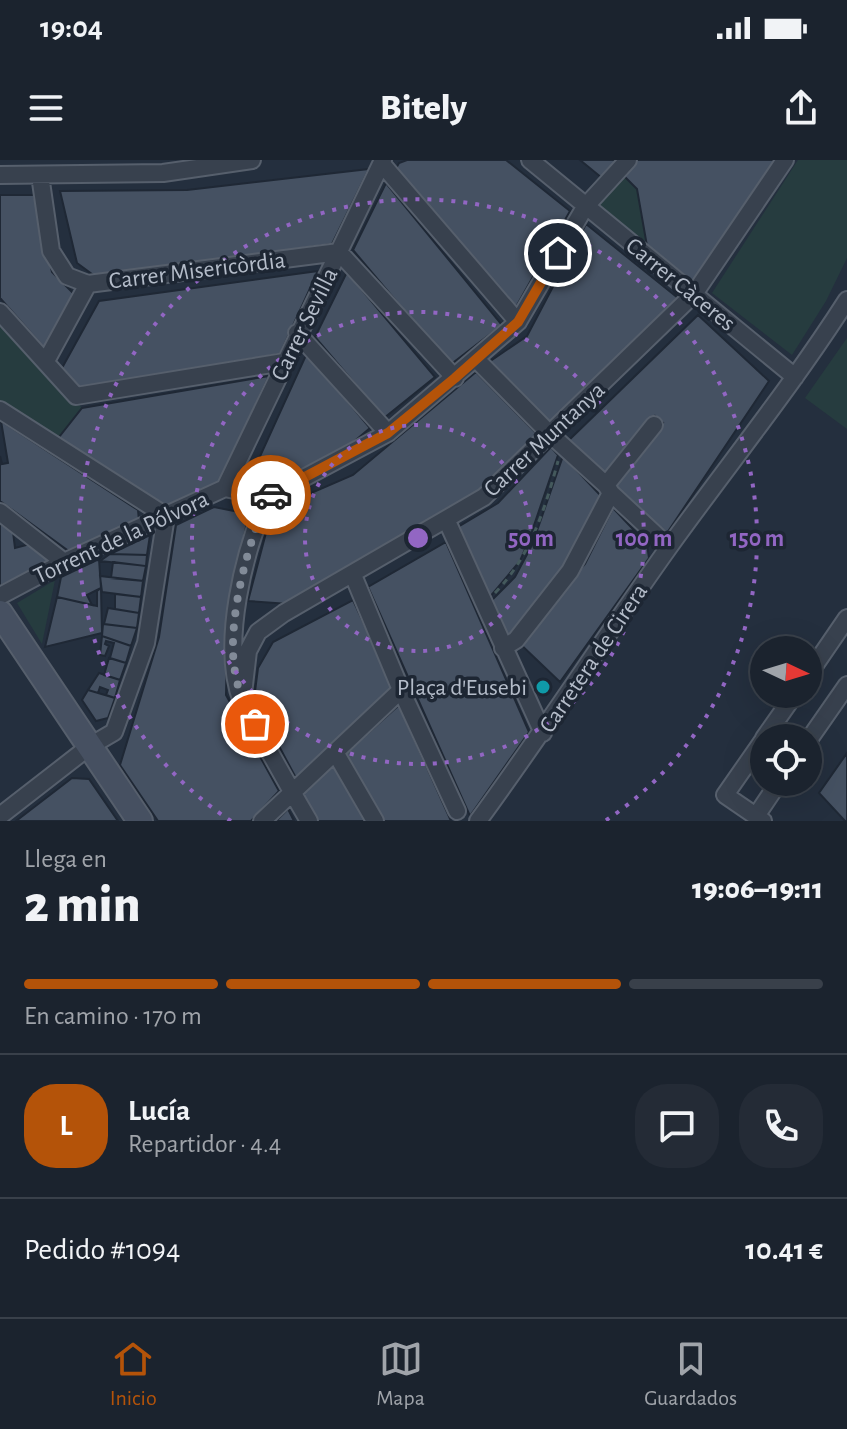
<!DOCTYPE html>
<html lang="es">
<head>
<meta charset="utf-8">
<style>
	body { margin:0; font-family:"Alegreya Sans",sans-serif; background:#242b36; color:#f1f3f6; height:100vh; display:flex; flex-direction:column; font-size:30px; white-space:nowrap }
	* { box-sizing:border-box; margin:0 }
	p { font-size:26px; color:#a0a4aa }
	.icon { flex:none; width:44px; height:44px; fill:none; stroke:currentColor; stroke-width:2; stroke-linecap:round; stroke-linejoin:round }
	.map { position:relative; height:661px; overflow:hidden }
	.drawer { display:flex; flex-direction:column; background:#1b232e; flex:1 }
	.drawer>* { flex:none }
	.needle { width:52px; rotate:94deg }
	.fabs { position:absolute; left:750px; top:476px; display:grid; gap:16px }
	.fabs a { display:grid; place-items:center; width:72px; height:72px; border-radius:50%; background:#1b232e; box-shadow:0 8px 32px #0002,0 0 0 2px #39404a; font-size:40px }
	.pin { position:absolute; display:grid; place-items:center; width:68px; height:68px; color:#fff; margin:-34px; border:4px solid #fff; border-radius:50%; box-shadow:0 2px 8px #0007 }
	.courier { position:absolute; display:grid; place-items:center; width:80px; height:80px; margin:-40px; border:6px solid #b45309; border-radius:50%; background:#fff; color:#222; box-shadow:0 2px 10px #0007 }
	.summary em { font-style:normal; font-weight:800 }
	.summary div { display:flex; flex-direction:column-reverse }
	.summary { display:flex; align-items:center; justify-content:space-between; height:136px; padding:0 24px }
	h1 { font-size:52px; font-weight:800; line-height:60px }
	.bar { display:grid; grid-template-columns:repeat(4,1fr); gap:12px 8px; align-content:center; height:96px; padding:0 24px }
	.bar i { height:10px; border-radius:6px; background:#39404a }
	.bar .active { background:#b45309 }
	.bar p { grid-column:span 4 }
	.line { display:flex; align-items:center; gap:20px; padding:0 24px; border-top:2px solid #39404a }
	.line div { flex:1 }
	.round { display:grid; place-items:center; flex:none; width:84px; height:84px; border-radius:32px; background:#242b36 }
	.status { display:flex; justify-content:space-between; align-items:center; height:56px; padding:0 40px; background:#1b232e; direction:ltr }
	.status svg { height:22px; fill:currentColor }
	header { display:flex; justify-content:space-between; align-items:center; height:104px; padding:0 24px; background:#1b232e; font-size:36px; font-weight:800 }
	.dock { display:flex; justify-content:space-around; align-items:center; height:112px; border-top:2px solid #39404a; background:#1b232e; font-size:22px; color:#a0a4aa }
	.dock a { display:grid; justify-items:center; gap:4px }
	.dock .active { color:#b45309 }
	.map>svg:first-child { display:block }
	.green { fill:#263c3f }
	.building { fill:#455162; stroke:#1f2835; stroke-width:2 }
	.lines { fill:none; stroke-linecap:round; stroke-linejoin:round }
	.street-casing { stroke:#565f6c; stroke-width:20 }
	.secondary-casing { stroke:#565f6c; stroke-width:28 }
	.path { stroke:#44595c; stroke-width:3; stroke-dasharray:6 6; stroke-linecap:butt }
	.street { stroke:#38414e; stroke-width:16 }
	.secondary { stroke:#465061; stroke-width:24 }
	.done { stroke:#828b98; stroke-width:8; stroke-dasharray:0 14.4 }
	.route { stroke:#b45309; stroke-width:10 }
	.ring { fill:none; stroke:#9266c3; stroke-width:4; stroke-dasharray:4 8 }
	.culture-dot { fill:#0f9aa8; stroke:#1d2633; stroke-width:3 }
	.labels { text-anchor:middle; stroke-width:7; stroke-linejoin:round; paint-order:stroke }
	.street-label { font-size:24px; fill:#b4bcc9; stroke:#1d2633 }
	.poi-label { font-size:24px; fill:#b4bcc9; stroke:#1d2633; text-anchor:end }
	.centre { fill:#9266c3; stroke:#1d2633; stroke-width:4 }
	.ring-label { font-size:24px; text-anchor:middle; font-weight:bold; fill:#9266c3; stroke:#1d2633; stroke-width:7; stroke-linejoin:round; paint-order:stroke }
</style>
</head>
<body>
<div class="status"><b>19:04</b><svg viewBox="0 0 49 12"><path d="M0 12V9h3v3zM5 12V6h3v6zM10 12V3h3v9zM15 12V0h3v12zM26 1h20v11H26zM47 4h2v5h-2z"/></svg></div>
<header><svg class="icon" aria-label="menu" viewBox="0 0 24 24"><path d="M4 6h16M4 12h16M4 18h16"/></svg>Bitely<svg class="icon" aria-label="share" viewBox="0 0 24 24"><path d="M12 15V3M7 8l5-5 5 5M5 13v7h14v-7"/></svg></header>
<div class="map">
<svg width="847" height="661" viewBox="0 0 847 661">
	<rect width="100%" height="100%" fill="#242f3e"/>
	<path class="green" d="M798,0H847V98L826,141L792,195L712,133Z
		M621,13L637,29L647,86L596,42Z
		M0,160L82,248L56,281L0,241Z
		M847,178V269L805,238Z
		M55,420L42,484L17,443Z"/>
	<path class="building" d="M407,0H506L570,51L516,147L395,10L399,3Z
		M580,0H619L602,18Z
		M635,0H775L693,122L647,86L637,29L621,13Z
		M369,9L332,84L96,117L77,103L60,31L187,30Z
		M386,23L502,165L450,205L353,90Z
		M0,35H34L52,112L76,136L46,190L0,138Z
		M586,64L678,138L551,265L489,202L527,176Z
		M318,111L280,194L80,228L62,208L99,141Z
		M347,112L435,217L384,258L315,177Z
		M698,155L769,221L667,373L613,329L663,263L655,256L606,317L567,282Z
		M307,193L370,268L337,296L271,329L252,314Z
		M476,212L540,277L475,337L289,444L248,441L272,350L353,315Z
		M269,216L220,322L167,348L56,281L82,248Z
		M1,261L138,350L139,361L70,392L0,341V296L2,304L8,303Z
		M551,287L558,295L529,380L520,401L489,438L458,367L498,343Z
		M563,296L602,337L570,399L505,480L490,442L515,417L532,385Z
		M214,347L249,354L228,448L226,535L279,631L251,661H158L120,605L159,477L176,365Z
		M613,348L647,384L649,398L560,522L516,480L585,404Z
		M0,363L13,372L15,388L30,384L53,401L0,426Z
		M150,375L147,395L110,394Z
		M446,382L529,572L470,656L368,427Z
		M110,394L147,395L146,406L100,401Z
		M99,399L101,428L87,435L92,445L57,437L61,417Z
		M113,402L146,406L143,421L111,418Z
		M100,416L143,421L141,437L102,432Z
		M101,428L102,473L45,487L57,437L97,446V431Z
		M115,434L141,437L139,453L115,449Z
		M353,440L394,528L296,618L254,539L258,508L273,482Z
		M108,448L139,453L137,468L104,464Z
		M103,464L137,468L131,486L102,476Z
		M102,476L131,486L126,503L110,498L114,483L106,481L105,484L109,486L105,496L100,495Z
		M109,498L126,503L120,520L104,515Z
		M99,513L120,520L115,538L106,535L108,530L100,527L98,533L88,530Z
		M88,530L115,538L108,558L96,561L82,540Z
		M399,545L451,661H382L344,595Z
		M847,593V661H845L819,633Z
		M332,603L366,661H317L302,633Z
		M72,618L89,619L118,661H16Z
		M288,649L294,661H276Z"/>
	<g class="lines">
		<defs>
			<path id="street" d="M530,0L795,217
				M382,4L518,162
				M0,15L163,13L252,0
				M40,15L51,91L67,116L88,124L339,92L455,218
				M0,152L76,236L284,202
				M297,173L388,273
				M476,199L551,275L606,325L611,333L669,387
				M46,201L88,124
				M0,250L166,356L146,483L114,572L90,586L0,656
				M606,325L654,265
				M225,328L383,0
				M268,337C244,391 220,484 242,542C247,555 256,568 263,580C278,607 293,634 309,661
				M0,352L64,402
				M446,359L543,573
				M353,415L401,530L457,651
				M0,436L64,402L225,328L268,337L388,273L518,162L585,47L628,0
				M503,488L516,480L570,411L611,333
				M808,515L847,458
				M242,542L248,491L258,472L284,453L484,337L694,134L785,0
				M764,578L795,534
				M808,581L847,525
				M335,592L375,661
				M756,656L779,622
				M262,661L401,530
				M478,661C544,571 604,478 669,387C728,305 792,226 847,140
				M763,661L725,635L764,579"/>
			<path id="secondary" d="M0,453L140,661"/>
		</defs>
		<use href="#street" class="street-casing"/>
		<use href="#secondary" class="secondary-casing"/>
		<path class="path" d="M495,433C530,397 545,349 558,301"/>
		<use href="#street" class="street"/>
		<use href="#secondary" class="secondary"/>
	</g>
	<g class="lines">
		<path class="done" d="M255,564C245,547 238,531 235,512C226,463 248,382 268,337L271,335"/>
		<path class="route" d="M271,335L388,273L455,218L518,162L558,93"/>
	</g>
	<g class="ring">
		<circle cx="418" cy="378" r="113"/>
		<circle cx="418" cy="378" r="226"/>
		<path d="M231 661A339 339 0 1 1 605 661"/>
	</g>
	<circle class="culture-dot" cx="543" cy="527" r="8"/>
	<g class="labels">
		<g class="street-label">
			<text transform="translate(197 110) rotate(-7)" y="8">Carrer Misericòrdia</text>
			<text transform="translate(681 124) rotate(39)" y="8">Carrer Càceres</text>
			<text transform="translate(304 164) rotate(-64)" y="8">Carrer Sevilla</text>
			<text transform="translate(544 279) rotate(-43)" y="8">Carrer Muntanya</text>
			<text transform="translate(121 377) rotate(-25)" y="8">Torrent de la Pólvora</text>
			<text transform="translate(593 498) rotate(-56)" y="8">Carretera de Cirera</text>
		</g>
		<g class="poi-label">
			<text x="527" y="535">Plaça d'Eusebi</text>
		</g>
	</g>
	<circle cx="418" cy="378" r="12" class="centre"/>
	<g class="ring-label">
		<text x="531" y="386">50 m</text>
		<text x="644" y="386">100 m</text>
		<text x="757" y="386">150 m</text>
	</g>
</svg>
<div class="fabs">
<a><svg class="needle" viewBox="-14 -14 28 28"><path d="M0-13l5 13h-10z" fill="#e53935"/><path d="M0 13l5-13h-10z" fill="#a0a4aa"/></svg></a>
<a><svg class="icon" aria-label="locate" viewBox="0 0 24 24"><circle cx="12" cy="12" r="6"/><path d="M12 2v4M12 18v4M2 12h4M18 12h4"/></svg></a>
</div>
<div class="pin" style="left:255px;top:564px;background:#ea580c"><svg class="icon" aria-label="bag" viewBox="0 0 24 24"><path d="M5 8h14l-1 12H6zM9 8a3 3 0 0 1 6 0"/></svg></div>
<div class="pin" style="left:558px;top:93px;background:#1f2937"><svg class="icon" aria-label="home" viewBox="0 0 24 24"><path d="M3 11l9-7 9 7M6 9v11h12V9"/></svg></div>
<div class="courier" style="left:271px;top:335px"><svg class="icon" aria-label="car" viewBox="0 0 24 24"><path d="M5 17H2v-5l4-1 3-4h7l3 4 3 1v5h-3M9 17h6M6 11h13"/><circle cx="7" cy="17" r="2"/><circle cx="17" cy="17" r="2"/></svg></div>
</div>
<section class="drawer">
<div class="summary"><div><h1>2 min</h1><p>Llega en</p></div><em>19:06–19:11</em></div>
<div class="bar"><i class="active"></i><i class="active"></i><i class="active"></i><i></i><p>En camino · 170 m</p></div>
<div class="line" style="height:144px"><b class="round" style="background:#b45309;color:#fff">L</b><div><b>Lucía</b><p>Repartidor · 4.4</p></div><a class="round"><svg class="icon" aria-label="chat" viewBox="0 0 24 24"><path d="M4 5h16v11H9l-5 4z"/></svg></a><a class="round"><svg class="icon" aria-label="phone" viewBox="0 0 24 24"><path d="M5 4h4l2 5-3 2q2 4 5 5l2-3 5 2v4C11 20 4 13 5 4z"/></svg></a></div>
<div class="line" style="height:104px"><div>Pedido #1094</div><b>10.41 €</b></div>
</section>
<nav class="dock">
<a class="active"><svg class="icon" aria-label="home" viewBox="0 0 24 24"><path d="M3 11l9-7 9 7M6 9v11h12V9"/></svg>Inicio</a>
<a><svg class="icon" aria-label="map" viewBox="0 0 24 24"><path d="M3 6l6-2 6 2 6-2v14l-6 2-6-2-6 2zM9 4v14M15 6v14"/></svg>Mapa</a>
<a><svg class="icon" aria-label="saved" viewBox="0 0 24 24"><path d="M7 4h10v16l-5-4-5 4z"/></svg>Guardados</a>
</nav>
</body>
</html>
